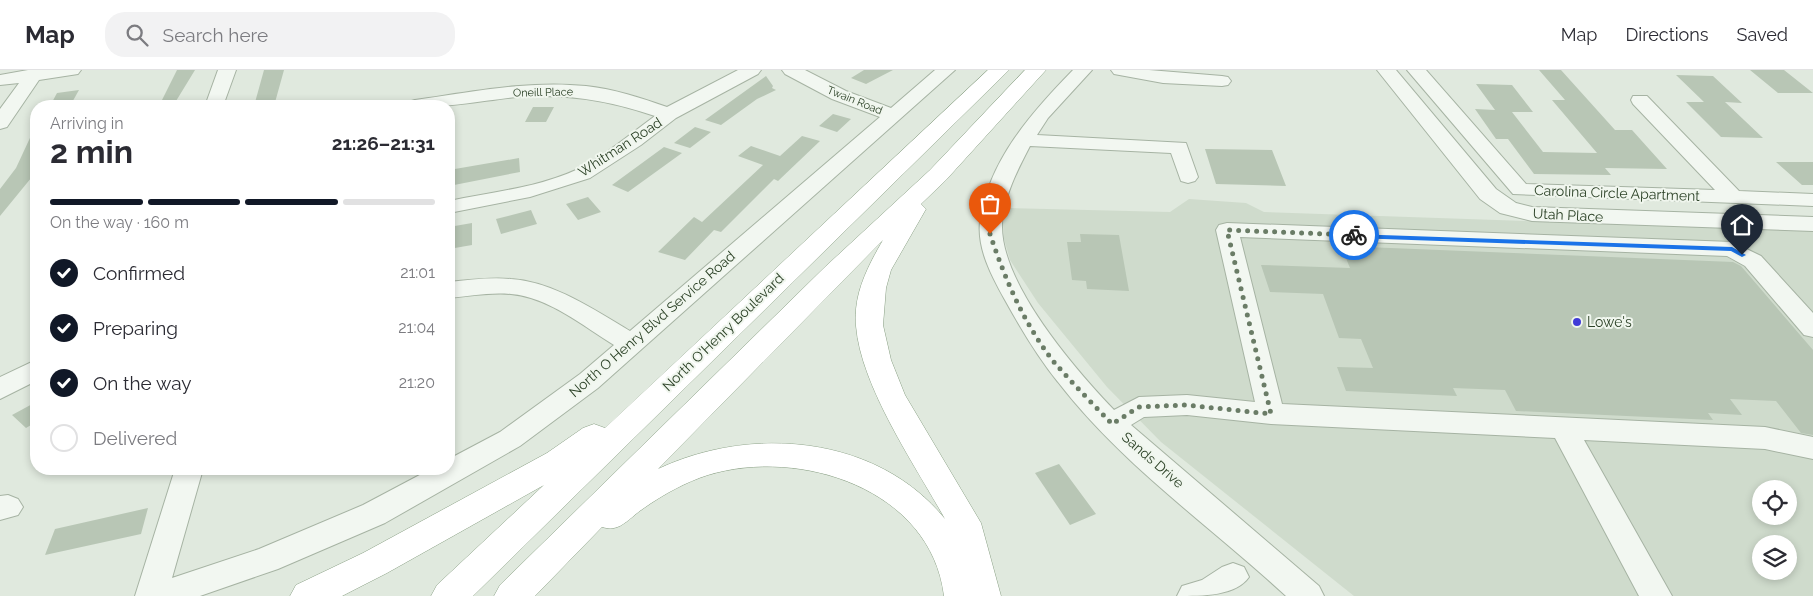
<!DOCTYPE html>
<html lang="en">
<head>
<meta charset="utf-8">
<style>
	body { margin:0; font-family:Raleway,sans-serif; background:#f2f2f3; color:#2b2b33; height:100vh; display:flex; flex-direction:column; font-size:19px; white-space:nowrap }
	* { box-sizing:border-box; margin:0 }
	p { font-size:16px; color:#7c7c81 }
	.icon { flex:none; width:28px; height:28px; fill:none; stroke:currentColor; stroke-width:2; stroke-linecap:round; stroke-linejoin:round }
	.map { position:relative; flex:1; overflow:hidden }
	.side { position:absolute; left:30px; top:30px; width:425px; height:375px; display:flex; flex-direction:column; background:#fff; border-radius:20px; box-shadow:0 2px 8px #0003 }
	.side>* { flex:none }
	.fabs { position:absolute; left:1752px; top:410px; display:grid; gap:10px }
	.fabs a { display:grid; place-items:center; width:45px; height:45px; border-radius:50%; background:#fff; box-shadow:0 2px 8px #0003; font-size:25px }
	.pin { position:absolute; display:grid; place-items:center; width:42px; height:42px; color:#fff; margin:-51px -21px; border-radius:50% 50% 50% 0; rotate:-45deg; box-shadow:0 0 5px #0007 }
	.pin .icon { rotate:45deg }
	.courier { position:absolute; display:grid; place-items:center; width:50px; height:50px; margin:-25px; border:4px solid #1a73e8; border-radius:50%; background:#fff; color:#222; box-shadow:0 1px 6px #0007 }
	.head em { font-style:normal; font-weight:700 }
	.head div { display:flex; flex-direction:column-reverse }
	.head { display:flex; align-items:center; justify-content:space-between; height:85px; padding:0 20px }
	h1 { font-size:32px; font-weight:700; line-height:38px }
	.bar { display:grid; grid-template-columns:repeat(4,1fr); gap:8px 5px; align-content:center; height:60px; padding:0 20px }
	.bar i { height:6px; border-radius:4px; background:#e1e1e2 }
	.bar .current { background:#111827 }
	.bar p { grid-column:span 4 }
	ol { padding:0 20px; list-style:none }
	li { display:flex; align-items:center; gap:15px; height:55px }
	li p { margin-inline-start:auto }
	li .icon { padding:5px; border-radius:50%; background:#111827; color:#fff; stroke-width:4 }
	li:last-child { color:#7c7c81 }
	li i { width:28px; height:28px; border:2px solid #e1e1e2; border-radius:50% }
	header { display:flex; align-items:center; gap:30px; box-sizing:border-box; height:70px; padding:0 25px; background:#fff; border-bottom:1px solid #e1e1e2 }
	header strong { font-size:24px }
	nav { display:flex; gap:28px; margin-inline-start:auto; font-size:18px }
	.search { width:350px; height:45px; background:#f2f2f3; display:flex; align-items:center; gap:12px; box-sizing:border-box; padding:0 18px; border-radius:20px; color:#7c7c81; font-size:19px }
	.map>svg:first-child { display:block }
	.built { fill:#cfdbcc; fill-rule:evenodd }
	.building { fill:#b8c6b5 }
	.lines { fill:none; stroke-linecap:round; stroke-linejoin:round }
	.minor-casing { stroke:#a6b3a3; stroke-width:2 }
	.highway-casing { stroke:#8aa085; stroke-width:1 }
	.minor { fill:#f2f7f1; fill-rule:evenodd }
	.highway { fill:#fff; fill-rule:evenodd }
	.route { fill:#1a73e8 }
	.done { stroke:#6a7c66; stroke-width:5; stroke-dasharray:0 9 }
	.poi-dot { fill:#403bd7; stroke:#f0f6ee; stroke-width:2 }
	.labels { text-anchor:middle; stroke-width:4; stroke-linejoin:round; paint-order:stroke }
	.far-street-label { font-size:11px; fill:#2b4126; stroke:#f0f6ee }
	.street-label { font-size:14px; fill:#2b4126; stroke:#f0f6ee }
	.poi-label { font-size:14px; fill:#2b4126; stroke:#f0f6ee; text-anchor:start }
</style>
</head>
<body>
<header>
<strong>Map</strong>
<div class="search"><svg class="icon" aria-label="search" viewBox="0 0 24 24"><circle cx="10" cy="10" r="6"/><path d="M15 15l6 6"/></svg>Search here</div>
<nav><a>Map</a><a>Directions</a><a>Saved</a></nav>
</header>
<div class="map">
<svg width="1813" height="526" viewBox="0 0 1813 526">
	<rect width="100%" height="100%" fill="#e0e9de"/>
	<path class="built" d="M1189,129L1246,133L1264,142L1813,161V526H1354L1161,372L1107,317L1038,233L1010,190L1004,169L1003,153L1007,138L1170,142ZM1761,419H1789V446H1761ZM1761,474H1789V501H1761Z"/>
	<path class="building" d="M177,0H195L173,36H159Z
		M264,0H284L274,36H254Z
		M864,0H893L866,14L851,8Z
		M1539,0H1561L1615,60H1632L1667,99L1605,98L1611,105L1534,104L1508,69H1496L1475,39L1495,40L1476,14L1512,15L1533,42H1512L1543,82L1597,83L1552,30H1565Z
		M1750,0H1784L1813,23H1778Z
		M1676,5L1713,6L1742,33L1725,32L1763,68L1721,67L1686,32H1704Z
		M766,6L773,16L772,18L776,20L757,29L721,55L705,50Z
		M79,20L70,36H50L57,23Z
		M533,37H554L546,52H525Z
		M833,44L851,49L837,62L819,56Z
		M36,55V102L0,146V119L16,98Z
		M695,57L711,62L690,78L674,73Z
		M802,66L820,71L778,111L774,109L721,162L714,160L685,190L658,182L694,147L702,152L763,95L738,86L751,76L780,86Z
		M664,77L682,83L628,122L612,115Z
		M1205,79L1272,80L1286,116L1216,114Z
		M519,88L520,102L449,116V100Z
		M1776,92H1813V115H1802Z
		M588,127L601,142L578,150L566,134Z
		M531,140L537,154L501,164L496,149Z
		M472,153V175L449,179V157Z
		M1080,164L1119,165L1129,221L1087,219L1086,211L1072,210L1067,172H1081Z
		M1341,176L1733,192L1741,196L1813,280V365L1801,363L1776,331L1730,329L1742,345L1708,343L1713,350L1516,341L1505,320L1453,318L1457,326L1346,321L1337,297L1373,298L1361,269L1339,268L1323,224L1270,222L1261,195L1350,198Z
		M36,332V352L26,358L12,345Z
		M1059,394L1096,444L1070,455L1035,403Z
		M148,438L141,464L45,485L55,459Z"/>
	<g class="lines">
		<defs>
			<path id="minor" d="M28,0H81L78,4L39,10L7,57L0,59V39L19,13L0,15V5Z
				M218,0H236L223,36H205Z
				M738,0H761L758,4L676,48L641,75L590,108L530,127L449,143V131C490,122 537,118 576,100C604,87 630,64 655,46C608,30 565,23 516,27C479,31 443,39 406,36L408,32L415,30C471,22 529,10 586,16C614,19 641,28 667,37Z
				M782,0H805L846,21L891,38L935,0H955L598,318L520,376L385,453L278,499L200,526H135L175,399H203L172,508L259,479L363,435L431,399H449V389L500,362L580,304L614,275C583,256 548,227 511,224C490,222 469,226 449,228V212C469,210 490,207 511,209C554,212 593,239 630,261L880,47L832,29L785,4Z
				M1073,0H1092L1048,48L1037,65L1186,73L1198,107L1195,111L1188,113L1181,111L1171,83L1030,76C1018,99 1003,128 1002,154C1000,213 1075,299 1114,340L1139,327L1187,325L1255,332L1216,160L1219,155L1227,153L1732,172L1761,186L1813,243V267L1804,265L1745,196L1727,186L1240,167L1282,334L1765,357L1813,367V389L1765,379L1584,370L1672,526H1639L1555,368L1271,354L1187,345L1144,347L1131,355L1319,516L1324,526H1286C1210,456 1121,394 1058,312C1037,286 1021,259 1005,230C992,207 977,179 980,152C988,91 1032,42 1073,0Z
				M1111,0H1149L1222,6L1228,7L1231,11L1228,15L1222,16L1163,13L1114,4Z
				M1377,0H1396L1496,119L1516,133L1532,137L1813,147V161L1532,151L1500,143L1480,129Z
				M1407,0H1426L1526,114L1715,120L1633,34L1631,30L1633,26H1647L1739,121L1813,124V136L1513,124Z
				M36,290V311L0,329V307Z
				M8,425L18,429L23,437L18,445L0,450V426Z
				M1233,493L1244,497L1249,507C1236,526 1203,526 1177,526L1182,516L1202,510L1222,497Z"/>
			<path id="highway" d="M988,0H1009L473,526H431L437,515L544,415L387,503L342,526H290L296,515L363,483L547,383L583,358L594,354L605,358Z
				M1025,0H1046L946,110L921,134L926,139L891,200L886,218L883,255L891,290L905,325L981,453L1001,526H944C931,419 800,377 708,405C686,412 664,424 644,438C636,443 629,451 620,456C613,459 609,459 602,457L535,526H494L500,515L825,197L930,100ZM883,170C868,196 853,224 856,256C861,317 915,395 945,449C877,365 751,355 658,399Z"/>
		</defs>
		<use href="#minor" class="minor-casing"/>
		<use href="#highway" class="highway-casing"/>
		<use href="#minor" class="minor"/>
		<use href="#highway" class="highway"/>
	</g>
	<path class="route" d="M1352,164L1732,177L1746,185L1742,187L1731,181L1354,168L1352,167Z"/>
	<g class="lines">
		<path class="done" d="M990,164C1005,209 1024,254 1054,292C1072,313 1093,334 1112,354L1139,337L1186,335L1271,344L1227,160L1354,165"/>
	</g>
	<circle class="poi-dot" cx="1577" cy="252" r="5"/>
	<g class="labels">
		<g class="far-street-label">
			<text transform="translate(543 22) rotate(-1)" y="4">Oneill Place</text>
			<text transform="translate(855 30) rotate(22)" y="4">Twain Road</text>
		</g>
		<g class="street-label">
			<text transform="translate(620 77) rotate(-33)" y="5">Whitman Road</text>
			<text transform="translate(1617 123) rotate(2)" y="5">Carolina Circle Apartment</text>
			<text transform="translate(1568 145) rotate(3)" y="5">Utah Place</text>
			<text transform="translate(652 254) rotate(-41)" y="5">North O Henry Blvd Service Road</text>
			<text transform="translate(723 262) rotate(-44)" y="5">North O'Henry Boulevard</text>
			<text transform="translate(1153 390) rotate(41)" y="5">Sands Drive</text>
		</g>
		<g class="poi-label">
			<text x="1587" y="257">Lowe's</text>
		</g>
	</g>
</svg>
<div class="fabs">
<a><svg class="icon" aria-label="locate" viewBox="0 0 24 24"><circle cx="12" cy="12" r="6"/><path d="M12 2v4M12 18v4M2 12h4M18 12h4"/></svg></a>
<a><svg class="icon" aria-label="layers" viewBox="0 0 24 24"><path d="M12 4l9 5-9 5-9-5zM3 14l9 5 9-5"/></svg></a>
</div>
<div class="pin" style="left:990px;top:164px;background:#ea580c"><svg class="icon" aria-label="bag" viewBox="0 0 24 24"><path d="M5 8h14l-1 12H6zM9 8a3 3 0 0 1 6 0"/></svg></div>
<div class="pin" style="left:1742px;top:185px;background:#1f2937"><svg class="icon" aria-label="home" viewBox="0 0 24 24"><path d="M3 11l9-7 9 7M6 9v11h12V9"/></svg></div>
<div class="courier" style="left:1354px;top:165px"><svg class="icon" aria-label="bike" viewBox="0 0 24 24"><circle cx="6" cy="16" r="4"/><circle cx="18" cy="16" r="4"/><path d="M6 16l4-8h5l3 8M10 8l3 8H6M13 5h3"/></svg></div>
<section class="side">
<div class="head"><div><h1>2 min</h1><p>Arriving in</p></div><em>21:26–21:31</em></div>
<div class="bar"><i class="current"></i><i class="current"></i><i class="current"></i><i></i><p>On the way · 160 m</p></div>
<ol>
<li><svg class="icon" aria-label="check" viewBox="0 0 24 24"><path d="M5 12l5 5 9-10"/></svg>Confirmed<p>21:01</p></li>
<li><svg class="icon" aria-label="check" viewBox="0 0 24 24"><path d="M5 12l5 5 9-10"/></svg>Preparing<p>21:04</p></li>
<li><svg class="icon" aria-label="check" viewBox="0 0 24 24"><path d="M5 12l5 5 9-10"/></svg>On the way<p>21:20</p></li>
<li><i></i>Delivered</li>
</ol>
</section>
</div>
</body>
</html>
